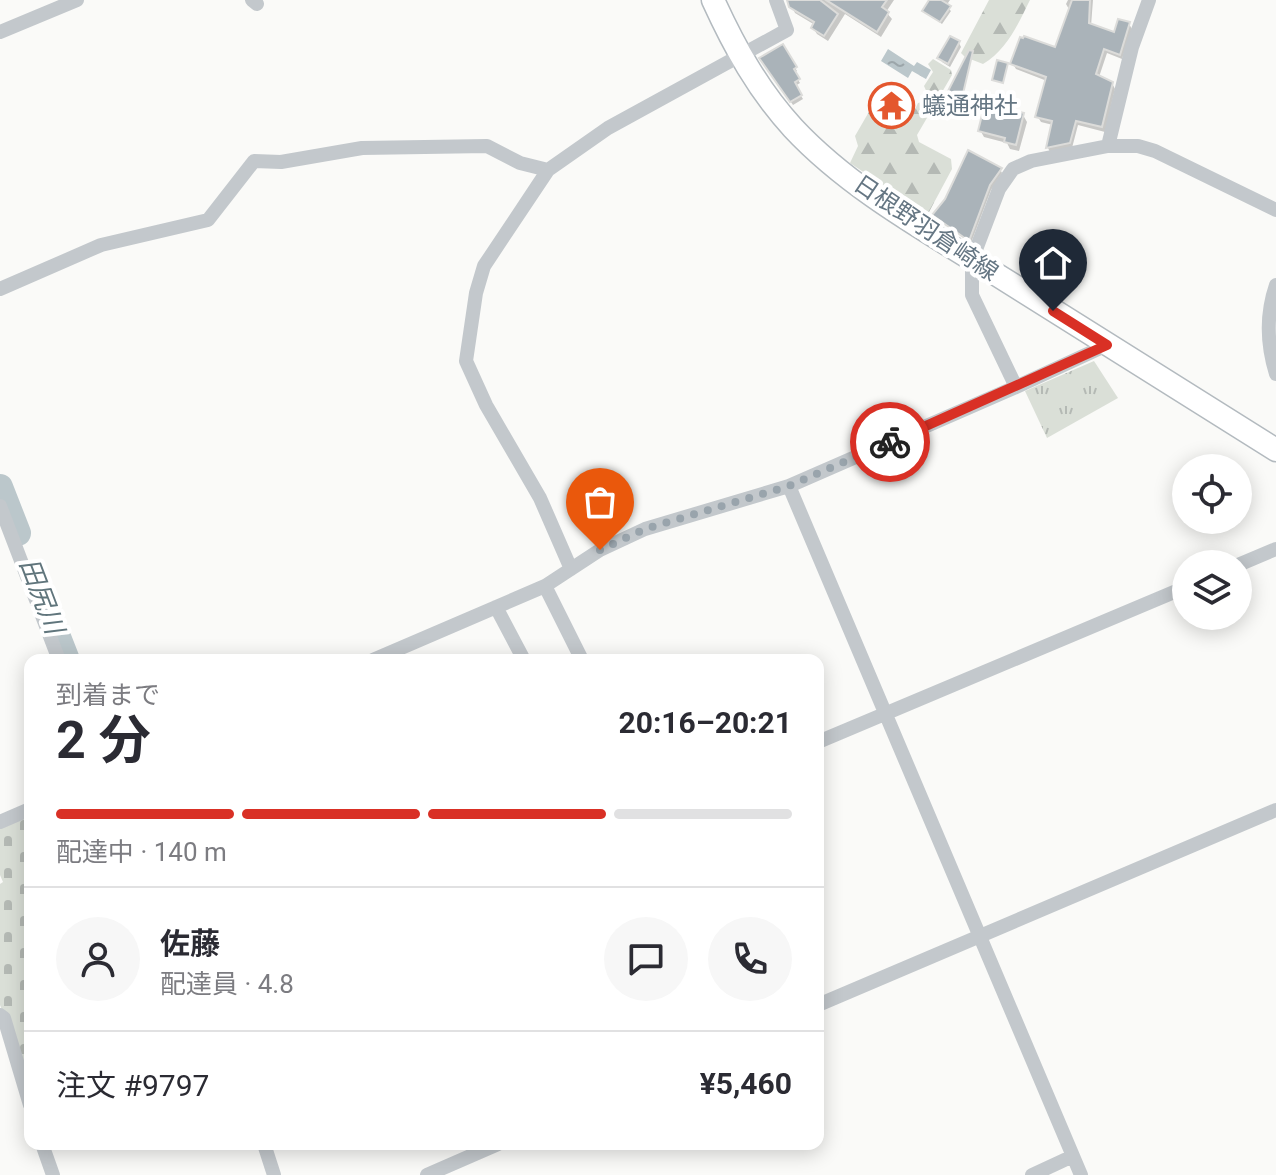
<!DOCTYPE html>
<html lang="ja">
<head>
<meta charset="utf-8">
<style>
	body { margin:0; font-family:Roboto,"Noto Sans JP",sans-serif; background:#f7f7f7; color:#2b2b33; height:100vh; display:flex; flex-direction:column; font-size:30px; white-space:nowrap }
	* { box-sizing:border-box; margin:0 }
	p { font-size:26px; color:#7c7c81 }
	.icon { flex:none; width:44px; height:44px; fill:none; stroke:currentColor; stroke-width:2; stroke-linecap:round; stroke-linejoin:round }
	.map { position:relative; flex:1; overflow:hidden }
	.panel { position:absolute; left:24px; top:654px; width:800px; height:496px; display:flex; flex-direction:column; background:#fff; border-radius:16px; box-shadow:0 4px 20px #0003 }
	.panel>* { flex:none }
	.fabs { position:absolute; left:1172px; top:454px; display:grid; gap:16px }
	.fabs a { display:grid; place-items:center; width:80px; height:80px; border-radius:50%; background:#fff; box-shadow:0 4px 20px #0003; font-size:40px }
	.pin { position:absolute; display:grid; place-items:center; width:68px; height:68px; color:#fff; margin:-82px -34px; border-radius:50% 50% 50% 0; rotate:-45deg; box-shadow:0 0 8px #0007 }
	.pin .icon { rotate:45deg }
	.courier { position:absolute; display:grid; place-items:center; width:80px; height:80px; margin:-40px; border:6px solid #d93025; border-radius:50%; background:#fff; color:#222; box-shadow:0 2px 10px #0007 }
	.headline em { font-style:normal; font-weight:700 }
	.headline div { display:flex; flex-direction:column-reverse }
	.headline { display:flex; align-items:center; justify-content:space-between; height:136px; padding:0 32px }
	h1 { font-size:52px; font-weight:700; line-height:60px }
	.bar { display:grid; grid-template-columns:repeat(4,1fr); gap:12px 8px; align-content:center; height:96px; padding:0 32px }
	.bar i { height:10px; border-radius:6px; background:#e1e1e2 }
	.bar .selected { background:#d93025 }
	.bar p { grid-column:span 4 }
	.line { display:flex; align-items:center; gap:20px; padding:0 32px; border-top:2px solid #e1e1e2 }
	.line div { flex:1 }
	.round { display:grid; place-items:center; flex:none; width:84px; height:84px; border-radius:42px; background:#f7f7f7 }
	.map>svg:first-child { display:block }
	.forest { fill:url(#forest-firs) }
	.cemetery { fill:url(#cemetery-stones) }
	.park { fill:url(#park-tufts) }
	.water { fill:url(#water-ripples) }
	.shadow { fill:#0003 }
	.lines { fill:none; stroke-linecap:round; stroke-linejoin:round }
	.river { stroke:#bbc7cb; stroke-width:26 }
	.building { fill:#aab3b9; stroke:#dcdcda; stroke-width:2 }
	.secondary-casing { stroke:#b3babf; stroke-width:25 }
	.minor { stroke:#c3c8cc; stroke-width:14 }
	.secondary { stroke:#fff; stroke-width:22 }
	.done { stroke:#99a4ac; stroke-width:8; stroke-dasharray:0 14.4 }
	.route { stroke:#d93025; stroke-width:10 }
	.labels { text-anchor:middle; stroke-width:8; stroke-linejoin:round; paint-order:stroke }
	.poi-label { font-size:24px; fill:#657683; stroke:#fff; text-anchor:start }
	.street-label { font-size:24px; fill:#657683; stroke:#fff }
	.water-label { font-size:26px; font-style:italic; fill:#60757c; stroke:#fff }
</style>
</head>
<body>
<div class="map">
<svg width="1276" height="1175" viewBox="0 0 1276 1175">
	<defs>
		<pattern id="forest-firs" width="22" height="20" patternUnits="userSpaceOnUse" patternTransform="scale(2)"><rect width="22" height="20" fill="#dadfd7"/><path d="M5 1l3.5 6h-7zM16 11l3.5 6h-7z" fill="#b4b9b4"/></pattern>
		<pattern id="cemetery-stones" width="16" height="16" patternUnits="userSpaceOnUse" patternTransform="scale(2)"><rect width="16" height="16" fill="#dadfd7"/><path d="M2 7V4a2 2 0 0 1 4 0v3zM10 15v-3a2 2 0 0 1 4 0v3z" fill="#b4b9b4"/></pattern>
		<pattern id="park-tufts" width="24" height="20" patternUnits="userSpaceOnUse" patternTransform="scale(2)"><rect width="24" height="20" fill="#dadfd7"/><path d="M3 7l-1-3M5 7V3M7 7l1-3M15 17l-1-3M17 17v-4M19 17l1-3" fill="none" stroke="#b4b9b4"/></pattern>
		<pattern id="water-ripples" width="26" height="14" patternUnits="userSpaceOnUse" patternTransform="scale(2)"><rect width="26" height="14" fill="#bbc7cb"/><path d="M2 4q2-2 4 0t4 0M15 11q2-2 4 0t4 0" fill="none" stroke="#9ca6aa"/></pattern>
	</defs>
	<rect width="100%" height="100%" fill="#fafaf8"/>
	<path class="forest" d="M989,0H1030C1018,24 1007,50 983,64L965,57L961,53Z
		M933,59L951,70L952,75L917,135L919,142L951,159L952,169L929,212L920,210L850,163L858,146L855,136L870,110L874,108L905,122H909L918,103L926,101L928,95L924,86L933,72L928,64Z"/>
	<path class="cemetery" d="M27,816L30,822V1067L26,1069L0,1005V884L3,882L0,875V827Z"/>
	<path class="park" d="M1094,361L1118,398L1047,438L1025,391Z"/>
	<path class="water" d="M888,49L914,66L917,62L931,70L926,79L912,71L908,78L881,61Z"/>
	<path class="shadow" d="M789,0H894L886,12L892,19L881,37L845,14L828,41L817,34L813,28L815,25L795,13Z
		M932,0H950L946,6L951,11L942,24L925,11Z
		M1068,0H1093L1091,26L1116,35L1129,24L1132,29L1122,59L1107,53L1099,77L1112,83L1115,89L1105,132L1078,125L1072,148L1050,152L1048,148L1053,125L1041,122L1038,117L1047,81L1016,69L1013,64L1056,50L1070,11L1066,4Z
		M959,43L961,47L950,67L942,62L940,58Z
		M782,47L797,71L794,73L800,83L795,86L803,99L793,105L762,59Z
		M1023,115L1027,122L1019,151L1010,149L1007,143L984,137L980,130Z
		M1000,169L1002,173L991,190L971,243L937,219L935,216L946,200Z"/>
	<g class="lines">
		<path class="river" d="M0,487L18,533
			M42,596L67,660"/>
	</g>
	<path class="building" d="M787,0H820L838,14L824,36L811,28L814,22L789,7Z
		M826,0H887L882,7L889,12L877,32Z
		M929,0H941L951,6L940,22L922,11Z
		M1072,0H1090L1089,23L1114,32L1118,19L1130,22L1120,55L1104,49L1096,74L1113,82L1102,127L1076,121L1070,143L1046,148L1052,121L1035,117L1046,77L1010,64L1020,37L1023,38L1024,36L1055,47Z
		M950,36L960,41L948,64L937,58Z
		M783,44L797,67L794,69L800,79L795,82L802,95L790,102L759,58Z
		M969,50L973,51L962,98L948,91Z
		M997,60L1008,63L1003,83L992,80Z
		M985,103L1024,113L1016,145L1004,142L1005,138L978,131Z
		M968,150L1002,168L990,185L969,241L932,215L945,199Z"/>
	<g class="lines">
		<defs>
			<path id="secondary" d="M713,0C734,46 758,90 793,128C849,188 925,230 994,273C1088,333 1182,392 1276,450"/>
		</defs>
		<use href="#secondary" class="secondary-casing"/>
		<path class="minor" d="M252,0L257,4
			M0,32L77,0
			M1108,146H1138L1155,151L1276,210
			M1276,285C1266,314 1267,345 1276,374
			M0,289L101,245L208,220L254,161L281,162L362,148L487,146L520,163L548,170
			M1016,387L972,295V260L999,189L1013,169L1031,161L1108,146L1132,47L1149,0
			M789,486L1081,1175
			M0,506L59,660
			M1238,565L1276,549
			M571,569L540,498L486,405L466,361L476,293L484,266L548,170L608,128L787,30L776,0
			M545,586L582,660
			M496,607L524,660
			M373,660L545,586L600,550L645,529L789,486L1016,387L1107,345
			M818,742L1186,587
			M0,822L30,809
			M818,1005L1276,810
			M0,1015L4,1018L30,1105
			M42,1144L53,1175
			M264,1144L274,1175
			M427,1175L498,1144
			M1032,1175L1073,1156"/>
		<use href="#secondary" class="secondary"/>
	</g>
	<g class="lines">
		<path class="done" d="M600,550L645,529L789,486L890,442"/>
		<path class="route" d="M890,442L1107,345L1053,311"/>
	</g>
	<defs>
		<symbol id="temple-ring" viewBox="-11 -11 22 22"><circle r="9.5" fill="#fff" stroke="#e4572e" stroke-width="1.5"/><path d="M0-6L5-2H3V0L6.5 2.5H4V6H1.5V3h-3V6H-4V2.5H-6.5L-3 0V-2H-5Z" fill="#e4572e"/></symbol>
	</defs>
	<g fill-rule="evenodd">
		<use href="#temple-ring" x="866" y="80" width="51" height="51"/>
	</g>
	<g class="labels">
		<g class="poi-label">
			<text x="922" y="114">蟻通神社</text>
		</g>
		<g class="street-label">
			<text transform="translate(926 228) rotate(34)" y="8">日根野羽倉崎線</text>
		</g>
		<g class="water-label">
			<text transform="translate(42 596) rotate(69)" y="9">田尻川</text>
		</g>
	</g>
</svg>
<div class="fabs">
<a><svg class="icon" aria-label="locate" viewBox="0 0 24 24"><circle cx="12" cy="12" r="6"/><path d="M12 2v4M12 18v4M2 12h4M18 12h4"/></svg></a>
<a><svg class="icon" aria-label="layers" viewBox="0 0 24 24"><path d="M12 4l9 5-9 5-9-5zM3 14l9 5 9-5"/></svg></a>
</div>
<div class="pin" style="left:600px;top:550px;background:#ea580c"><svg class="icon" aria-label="bag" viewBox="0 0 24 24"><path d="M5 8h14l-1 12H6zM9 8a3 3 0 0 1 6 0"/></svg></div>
<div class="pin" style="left:1053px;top:311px;background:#1f2937"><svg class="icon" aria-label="home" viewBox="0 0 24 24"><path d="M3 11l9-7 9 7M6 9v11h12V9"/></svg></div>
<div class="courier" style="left:890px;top:442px"><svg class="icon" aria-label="bike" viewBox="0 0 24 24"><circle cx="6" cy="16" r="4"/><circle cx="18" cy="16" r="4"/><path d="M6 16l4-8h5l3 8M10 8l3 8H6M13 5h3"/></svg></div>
<section class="panel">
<div class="headline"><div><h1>2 分</h1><p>到着まで</p></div><em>20:16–20:21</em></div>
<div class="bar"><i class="selected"></i><i class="selected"></i><i class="selected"></i><i></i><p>配達中 · 140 m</p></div>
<div class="line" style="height:144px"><a class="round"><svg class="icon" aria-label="person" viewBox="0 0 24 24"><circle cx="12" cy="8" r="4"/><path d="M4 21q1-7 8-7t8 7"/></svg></a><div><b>佐藤</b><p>配達員 · 4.8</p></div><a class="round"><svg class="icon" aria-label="chat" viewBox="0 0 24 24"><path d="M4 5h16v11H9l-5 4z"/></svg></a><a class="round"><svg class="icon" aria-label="phone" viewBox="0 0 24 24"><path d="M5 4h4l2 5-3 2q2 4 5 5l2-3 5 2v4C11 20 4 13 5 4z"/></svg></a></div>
<div class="line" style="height:104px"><div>注文 #9797</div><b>¥5,460</b></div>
</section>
</div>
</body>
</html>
